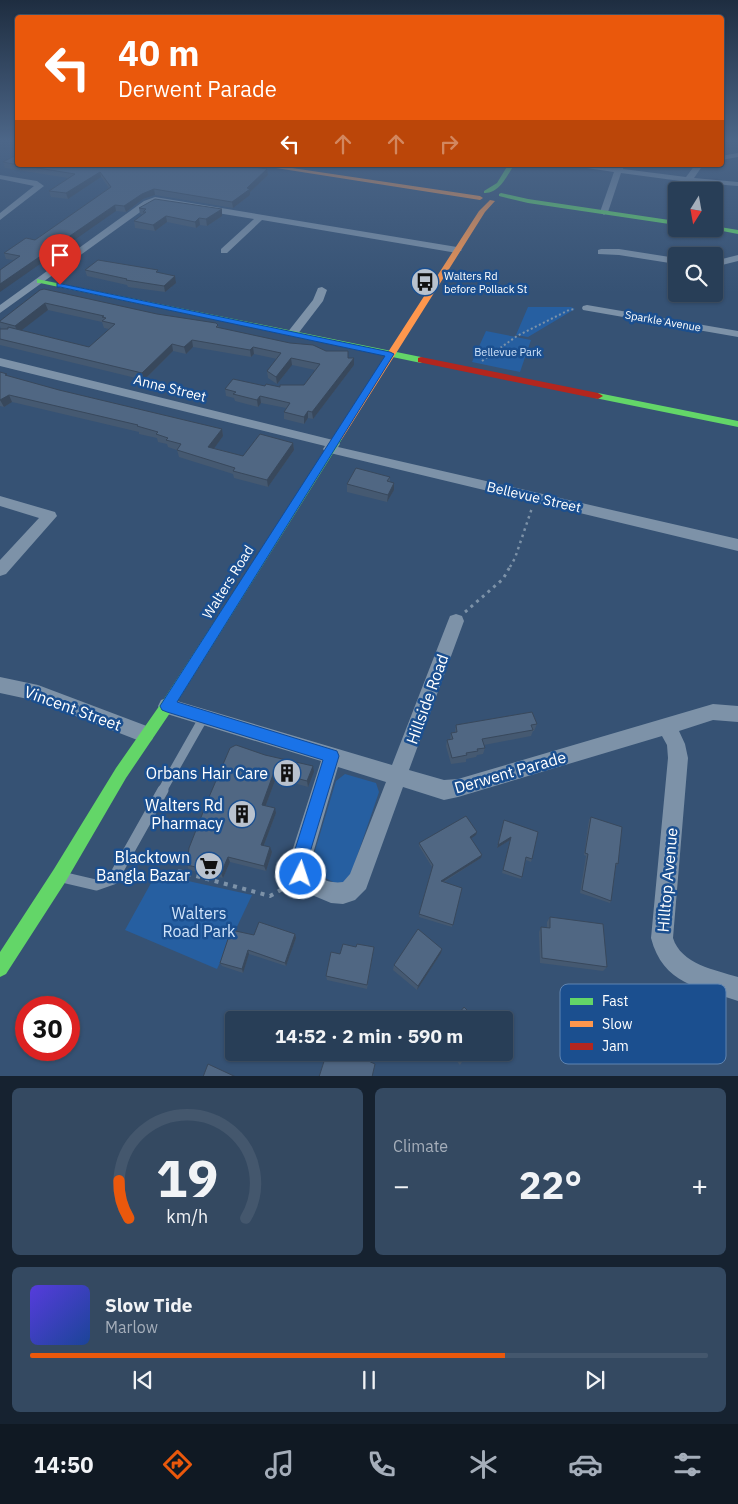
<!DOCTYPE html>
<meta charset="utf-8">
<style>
body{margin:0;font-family:"IBM Plex Sans",sans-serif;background:#344961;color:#f1f3f6;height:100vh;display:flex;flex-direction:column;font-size:19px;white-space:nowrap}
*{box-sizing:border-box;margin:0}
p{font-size:16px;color:#a5aeba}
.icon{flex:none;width:28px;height:28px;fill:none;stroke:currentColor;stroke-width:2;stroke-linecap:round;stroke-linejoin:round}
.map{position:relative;height:1076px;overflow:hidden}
.details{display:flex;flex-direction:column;gap:12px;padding:12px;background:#162230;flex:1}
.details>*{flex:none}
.hud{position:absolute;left:15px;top:15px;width:709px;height:152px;border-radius:5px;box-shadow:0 1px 4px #0004,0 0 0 1px #44576d;background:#ea580c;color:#fff;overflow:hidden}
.needle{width:32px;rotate:191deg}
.tools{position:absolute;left:668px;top:182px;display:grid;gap:10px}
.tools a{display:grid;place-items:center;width:55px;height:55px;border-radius:5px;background:#283e57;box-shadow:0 1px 4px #0004,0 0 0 1px #44576d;font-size:25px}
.speed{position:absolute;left:15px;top:996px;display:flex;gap:10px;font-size:25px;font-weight:700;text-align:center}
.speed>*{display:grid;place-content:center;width:65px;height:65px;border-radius:50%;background:#283e57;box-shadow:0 1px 4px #0004,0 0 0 1px #44576d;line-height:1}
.speed .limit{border:8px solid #d22;background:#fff;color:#111}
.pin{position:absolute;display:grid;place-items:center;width:42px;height:42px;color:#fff;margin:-51px -21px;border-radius:50% 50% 50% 0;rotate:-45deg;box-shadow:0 0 5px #0007}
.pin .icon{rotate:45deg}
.me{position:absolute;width:55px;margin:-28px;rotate:4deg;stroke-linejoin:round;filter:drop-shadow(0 0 4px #0008)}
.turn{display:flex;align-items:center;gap:18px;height:105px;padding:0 20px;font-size:22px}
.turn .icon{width:65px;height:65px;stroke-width:2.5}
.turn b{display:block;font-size:35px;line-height:42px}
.lanes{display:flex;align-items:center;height:48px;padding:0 20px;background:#0003;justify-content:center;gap:25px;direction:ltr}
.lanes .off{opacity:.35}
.big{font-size:38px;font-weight:700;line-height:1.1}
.details .tile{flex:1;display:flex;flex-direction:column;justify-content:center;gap:8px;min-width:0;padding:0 18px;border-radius:8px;background:#344961}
.details .dial{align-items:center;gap:0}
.dial svg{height:130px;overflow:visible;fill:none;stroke:#44576d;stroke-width:7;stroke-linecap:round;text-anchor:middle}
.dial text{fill:#f1f3f6;stroke:none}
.song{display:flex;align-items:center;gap:15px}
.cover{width:60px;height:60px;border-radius:8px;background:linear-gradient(135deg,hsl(250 70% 55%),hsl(220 70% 35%))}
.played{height:5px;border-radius:2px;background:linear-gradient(90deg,#ea580c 70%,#44576d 70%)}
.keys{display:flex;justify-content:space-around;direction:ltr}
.heat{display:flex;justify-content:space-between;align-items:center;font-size:28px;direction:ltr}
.details .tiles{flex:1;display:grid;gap:12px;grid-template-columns:1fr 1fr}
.tile:last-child{grid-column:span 2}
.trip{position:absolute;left:225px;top:1011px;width:288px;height:50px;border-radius:5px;background:#283e57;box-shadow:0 1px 4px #0004,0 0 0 1px #44576d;font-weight:700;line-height:50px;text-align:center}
.menu{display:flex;height:80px;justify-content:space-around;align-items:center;background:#101923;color:#a5aeba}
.menu .icon{width:35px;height:35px}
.menu .selected{color:#ea580c}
.menu b{font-size:22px;color:#f1f3f6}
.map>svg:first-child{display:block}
.green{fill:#265fa1}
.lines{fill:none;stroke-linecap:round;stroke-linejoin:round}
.path-far3{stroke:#7d92a8;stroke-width:2;stroke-dasharray:2 2.5;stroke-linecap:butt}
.path-far2{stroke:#7d92a8;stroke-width:2.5;stroke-dasharray:2.5 4;stroke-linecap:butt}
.path-far1{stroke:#7d92a8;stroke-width:3;stroke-dasharray:3 4.5;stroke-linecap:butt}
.path{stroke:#7d92a8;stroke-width:4;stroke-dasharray:4 5.5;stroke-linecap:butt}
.lane-far1{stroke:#7d92a8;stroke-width:9}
.lane{stroke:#7d92a8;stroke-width:11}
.street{fill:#7d92a8;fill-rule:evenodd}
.fast{fill:#63d668;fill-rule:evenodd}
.slow{fill:#ff974d;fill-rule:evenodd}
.jam{fill:#b3261e;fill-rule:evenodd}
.wall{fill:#455971;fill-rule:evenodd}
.shaded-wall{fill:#38485c}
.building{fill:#506783;stroke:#38485c}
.route{fill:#1a73e8;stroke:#114b97}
.labels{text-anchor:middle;stroke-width:5;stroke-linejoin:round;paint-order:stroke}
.far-poi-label{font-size:11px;fill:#fff;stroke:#1b4f8f;text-anchor:start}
.far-street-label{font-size:11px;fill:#fff;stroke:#1b4f8f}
.far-park-label{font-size:11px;fill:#cfe3fa;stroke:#1b4f8f}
.street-label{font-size:14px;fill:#fff;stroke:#1b4f8f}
.near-street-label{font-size:16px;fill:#fff;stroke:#1b4f8f}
.near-poi-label{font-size:16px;fill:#fff;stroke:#1b4f8f;text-anchor:end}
.near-park-label{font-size:16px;fill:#cfe3fa;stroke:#1b4f8f}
.key{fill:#1b4f8f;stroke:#5f84b1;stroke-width:1}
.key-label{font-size:14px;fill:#fff}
</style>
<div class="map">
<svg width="738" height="1077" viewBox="0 0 738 1077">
<rect width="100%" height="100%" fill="#365274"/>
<path class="green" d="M528 307H571L575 309 528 337 516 335Z
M486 331 531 340 520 372 472 362Z
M345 774 376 783 379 792 351 874 343 883H335L314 872 311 864 336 781Z
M156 874 252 895 217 969 125 930Z"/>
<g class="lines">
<path class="path-far3" d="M482 361 517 336 569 310 575 309"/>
<path class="path-far2" d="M510 567 515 558 532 508"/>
<path class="path-far1" d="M465 612 503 579 511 565"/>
<path class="path" d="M178 871 270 896 288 886"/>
<path class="lane-far1" d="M162 791 204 717"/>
<path class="lane" d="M66 878 96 885 113 879 163 790"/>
<path class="street" d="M738 153V157L721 160V156Z
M576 165 615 167 616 165H624L623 169 686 177 695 165H703L694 178 738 182V186L688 182 621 173 608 212 604 215 600 212 614 172 580 167Z
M0 175 37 181 44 186 0 220V213L34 186 0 179Z
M155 197 457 247 462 250 457 253 262 220 227 253H221V249L254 219 156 203 150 205 0 313V305L144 201Z
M601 249H619L676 258V264L619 255 598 254V250Z
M738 255V261L714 267V261Z
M322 287 327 290 323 301 297 335H289L287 333 313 300 318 288Z
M587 305 738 331V337L583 310 582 308 583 306Z
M0 358 333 440 338 441 340 444 338 447 738 539V551L330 453 325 452 323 449 325 446 0 366Z
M0 496 55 512 57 516 6 574 0 576V560L39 518 0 506Z
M456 614 462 616 464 621 409 770 444 780 458 779 713 704 738 706V722L713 720 679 731 685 744 688 758 673 938C681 964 715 970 738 977V1001C698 987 663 984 651 938L668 758 667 745 662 736 458 797 444 800 403 787 366 889 355 900 343 904 331 903 300 890 295 885 291 874 288 864 321 761 167 714 161 712 158 706 161 700 167 698 392 765 448 621 450 616ZM338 767 386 782 350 874 343 882C329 884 313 878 310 864Z
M0 677 38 685 152 728 154 734 152 740 145 743 37 701 0 693Z"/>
<path class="fast" d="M508 165H514C507 176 499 194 484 193V191L497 183Z
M501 193 528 199 676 221V225L528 203 499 196V194Z
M714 226 738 230V234L712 229Z
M37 279 421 357 425 360 421 363 40 283H37Z
M598 393 738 421V427L595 398V394Z
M337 436 342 439 172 710 126 778 66 881 6 974 0 977V952L54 869 116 768 162 702 334 437Z"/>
<path class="slow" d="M257 165H272L480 196 483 198 480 200Z
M490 200 495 201 485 212 342 439 337 442 334 441 332 439 479 211Z"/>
<path class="jam" d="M421 357 598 393 603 396 598 399 418 362V358Z"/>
</g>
<path class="wall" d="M3 162 267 169 268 175 250 192V195L233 208 155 195 143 199 126 212 116 211 13 260 6 259 4 253 35 240 109 188 101 177 68 199 51 197 49 191 68 178 5 168Z
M139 208 222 209V216L207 226 200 225 196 228 167 222 155 231 135 228 134 221 143 215 140 214Z
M85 270 158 273 176 283 165 292 128 287 127 285 87 276Z
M40 290 157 314 218 325 219 328 326 351 348 358H354V365L313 419 308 418 304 424 284 419V412L286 408 261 403 258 407 235 401 234 398 226 396 225 389 265 386 280 387 304 385 315 370 292 365 277 384 268 378 267 371 277 359 254 354 251 357 193 347 186 354 173 351 144 380 0 345V329H3H1L0 326V321ZM48 310 102 322 104 328 109 329 89 347 21 330Z
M0 372 7 376 59 390 222 429 223 436 214 448 243 456 293 443 294 450 268 487 234 478 233 474 179 457 177 450 168 447 167 444 158 442 157 438 139 434V432L12 402 4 407 0 406Z
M390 477V482L394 490 387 502 347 492V484Z
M537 724 534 731H533L531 736 484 745 485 748 483 754 477 755 476 757 466 759V762L451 764 446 746 447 740 450 739 451 733 455 732 456 725Z
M230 748 314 772 308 787 276 778 266 805 276 813 264 845 272 852 266 871 230 862 223 878 189 870 187 865Z
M591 817 618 864 616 866 611 901 610 903 580 893 586 856 584 855 589 820Z
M503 823 532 859 531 862 526 860 521 879 502 873 510 840 497 848Z
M476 835 471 838 481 858 444 882 462 888 452 927 419 917 432 867 419 846V843Z
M550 917 607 967 603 971 540 963 539 932 541 927 547 928V922Z
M295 934 296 938 286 966 249 954 243 973 222 966 220 963 254 935Z
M356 947H374L367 989 327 980 326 976 340 954Z
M441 953 417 990 393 970 394 965Z
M448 1052H469L460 1065Z"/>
<path class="shaded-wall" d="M267 169 268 175 250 192V195L233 208 232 202Z
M100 172 101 177 68 199 66 193Z
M154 189 155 195 143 199 126 212 124 206 142 194Z
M115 205 116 211 0 292V284Z
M222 209V216L207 226 206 219Z
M166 216 167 222 155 231 153 225Z
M199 218 200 225 196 228 195 222Z
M175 276 176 283 165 292 164 286Z
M45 303 48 310 18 333 15 326Z
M192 340 193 347 186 354 184 347Z
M172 344 173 351 144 380 142 373Z
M253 347 254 354 251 357 250 350Z
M291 358 292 365 277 384 276 377Z
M354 358V365L313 419 312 412Z
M9 395 12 402 4 407 0 400Z
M260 396 261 403 258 407 257 400Z
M308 411V418L304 424V417Z
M222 429 223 436 210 454 208 447Z
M293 443 294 450 268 487 267 480Z
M394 483V490L387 502 388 495Z
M313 766 314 772 308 787 307 781Z
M274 772 276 778 264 810 262 805Z
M275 808 276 813 262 850 261 845Z
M477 832 476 835 469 840 470 837Z
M511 837 510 840 497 848 498 845Z
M270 847 272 852 266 871 264 866Z
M482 855 481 858 441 883V881Z
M228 857 230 862 223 878 221 873Z
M295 934 296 938 286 966 285 963Z
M442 949 441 953 417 990 418 986Z
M248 950 249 954 243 973 242 969Z"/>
<path class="building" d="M18 154V165L3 162Z
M19 165H241L267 169 247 188 250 189 232 202 154 189 142 194 124 206 115 205 0 284V270L20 256 4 253 26 238 35 240 111 187 100 172 66 193 49 191 75 174Z
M155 199 222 209 206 219 199 218 195 222 166 216 153 225 134 221 146 212H143L146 209 139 208Z
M98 260 158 270 156 272 175 276 164 286 126 280 127 279 85 270Z
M44 289 157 314 216 323 218 325 216 327 290 343 313 345 326 351H348V358H354L312 412 308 411 304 417 284 412 290 403 260 396 257 400 233 394 236 392 225 389 233 379 265 386 266 384 280 387V385H304L320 364 291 358 276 377 267 371 281 353 253 347 250 350 192 340 184 347 172 344 142 373 0 339V329H8V327L89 347 115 324 102 321 106 318 102 317 104 316 45 303 15 326 0 322V321L40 290Z
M0 372 7 374 5 375 59 390 222 429 208 447 243 456 260 434 293 443 267 480 233 471 235 468 177 450 181 444 166 440 168 438 156 434 158 432 137 426 138 425 9 395 0 400Z
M356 468 390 477 387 481 394 483 388 495 347 484Z
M532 712 537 724 531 725 533 730 482 739 485 748 477 749 478 751 466 753 467 755 452 758 447 740 453 739 451 733 457 732 456 725Z
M236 745 265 755 313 766 307 781 274 772 262 805 275 808 261 845 270 847 264 866 228 857 221 873 187 865 189 848 209 797 230 748Z
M466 816 477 832 470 837 482 855 441 881 462 888 453 925 419 914 433 865 419 843Z
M591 817 622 827 618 864 616 863 611 901 582 890 588 854 585 853Z
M504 820 538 832 532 859 526 857 522 877 503 870 511 837 498 845Z
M550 917 603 924 607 967 542 958 541 927 550 928Z
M259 922 295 934 285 963 248 950 242 969 220 963 231 930 254 935Z
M418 929 442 949 418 986 394 965Z
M343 944 356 947 357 944 374 947 367 985 326 976 331 952 340 954Z
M464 1007 477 1020H454Z
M327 1052H349L375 1064 372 1077H319Z
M453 1052H468L462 1062Z
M208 1064 236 1077H203Z"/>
<linearGradient id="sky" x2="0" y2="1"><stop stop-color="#1e2d40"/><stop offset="0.48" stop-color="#4c6688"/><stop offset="1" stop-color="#4c6688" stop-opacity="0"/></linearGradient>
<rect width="738" height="293" fill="url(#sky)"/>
<path class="route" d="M57 283 390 352 394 354 177 702 337 751 339 756 308 859 309 874 307 880 301 882 296 880 292 859 323 760 167 712 162 710 160 706 385 356 60 287H57Z"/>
<defs>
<symbol id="bus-disc" viewBox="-11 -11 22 22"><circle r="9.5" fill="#b9c2ce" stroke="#1b4f8f"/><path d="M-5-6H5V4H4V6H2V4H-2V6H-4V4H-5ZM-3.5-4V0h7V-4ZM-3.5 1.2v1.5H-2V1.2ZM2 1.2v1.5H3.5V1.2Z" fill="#111"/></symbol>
<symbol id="building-disc" viewBox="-11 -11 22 22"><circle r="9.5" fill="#b9c2ce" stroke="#1b4f8f"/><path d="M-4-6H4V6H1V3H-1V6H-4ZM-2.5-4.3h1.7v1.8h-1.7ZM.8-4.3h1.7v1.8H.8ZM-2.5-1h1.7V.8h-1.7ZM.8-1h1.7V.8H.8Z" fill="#111"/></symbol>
<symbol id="supermarket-disc" viewBox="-11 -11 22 22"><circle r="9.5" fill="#b9c2ce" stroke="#1b4f8f"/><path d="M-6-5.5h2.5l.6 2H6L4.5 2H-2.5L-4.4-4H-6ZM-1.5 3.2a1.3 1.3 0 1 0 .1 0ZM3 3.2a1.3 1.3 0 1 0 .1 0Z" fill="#111"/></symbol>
</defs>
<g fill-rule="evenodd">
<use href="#bus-disc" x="409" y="266" width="32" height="32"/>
<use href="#building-disc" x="271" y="757" width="32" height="32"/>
<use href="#building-disc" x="226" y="798" width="32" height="32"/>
<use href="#supermarket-disc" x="193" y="850" width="32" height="32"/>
</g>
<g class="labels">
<g class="far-poi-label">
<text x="444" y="280">Walters Rd<tspan x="444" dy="13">before Pollack St</tspan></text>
</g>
<g class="far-street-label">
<text transform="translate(663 321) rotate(10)" y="4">Sparkle Avenue</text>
</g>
<g class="far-park-label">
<text x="508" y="356">Bellevue Park</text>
</g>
<g class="street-label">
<text transform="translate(170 388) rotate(14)" y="5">Anne Street</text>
<text transform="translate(534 497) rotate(13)" y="5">Bellevue Street</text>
<text transform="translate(228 582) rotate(-58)" y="5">Walters Road</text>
</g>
<g class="near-street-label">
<text transform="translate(427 699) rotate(-70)" y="6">Hillside Road</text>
<text transform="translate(73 708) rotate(20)" y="6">Vincent Street</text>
<text transform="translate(510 772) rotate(-16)" y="6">Derwent Parade</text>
<text transform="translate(667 880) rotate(-85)" y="6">Hilltop Avenue</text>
</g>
<g class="near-poi-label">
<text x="268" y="779">Orbans Hair Care</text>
<text x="223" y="811">Walters Rd<tspan x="223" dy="18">Pharmacy</tspan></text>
<text x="190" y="863">Blacktown<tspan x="190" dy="18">Bangla Bazar</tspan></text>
</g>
<g class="near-park-label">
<text x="199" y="919">Walters<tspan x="199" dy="18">Road Park</tspan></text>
</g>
</g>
<rect x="560" y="984" width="166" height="80" rx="8" class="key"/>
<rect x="570" y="998" width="23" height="7" fill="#63d668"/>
<rect x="570" y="1021" width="23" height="6" fill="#ff974d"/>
<rect x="570" y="1043" width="23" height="7" fill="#b3261e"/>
<g class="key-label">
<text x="602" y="1006">Fast</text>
<text x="602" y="1029">Slow</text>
<text x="602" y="1051">Jam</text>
</g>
</svg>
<div class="tools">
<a><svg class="needle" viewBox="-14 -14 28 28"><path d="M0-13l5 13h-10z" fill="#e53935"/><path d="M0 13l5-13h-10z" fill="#a5aeba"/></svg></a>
<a><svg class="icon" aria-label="search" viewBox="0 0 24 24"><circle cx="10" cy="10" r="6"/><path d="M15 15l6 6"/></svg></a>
</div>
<div class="speed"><div class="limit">30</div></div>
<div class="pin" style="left:60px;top:285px;background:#d93025"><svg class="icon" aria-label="arrive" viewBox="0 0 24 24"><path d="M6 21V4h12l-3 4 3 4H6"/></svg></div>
<svg class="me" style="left:301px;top:874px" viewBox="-20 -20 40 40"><circle r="17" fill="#1a73e8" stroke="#fff" stroke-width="3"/><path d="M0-11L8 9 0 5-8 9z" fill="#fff"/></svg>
<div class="trip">14:52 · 2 min · 590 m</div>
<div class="hud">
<div class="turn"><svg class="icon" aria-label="left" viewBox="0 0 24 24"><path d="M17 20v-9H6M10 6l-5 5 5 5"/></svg><div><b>40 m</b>Derwent Parade</div></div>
<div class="lanes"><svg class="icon" aria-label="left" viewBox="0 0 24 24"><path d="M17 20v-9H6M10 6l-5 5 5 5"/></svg><svg class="icon off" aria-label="ahead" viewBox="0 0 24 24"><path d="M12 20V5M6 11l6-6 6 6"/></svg><svg class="icon off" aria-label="ahead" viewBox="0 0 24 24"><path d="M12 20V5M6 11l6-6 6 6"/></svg><svg class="icon off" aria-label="right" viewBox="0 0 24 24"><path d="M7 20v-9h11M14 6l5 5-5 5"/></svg></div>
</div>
</div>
<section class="details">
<div class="tiles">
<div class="tile dial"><svg viewBox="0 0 100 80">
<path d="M14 69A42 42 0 1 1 86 69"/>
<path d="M14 69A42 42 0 0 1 8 46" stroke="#ea580c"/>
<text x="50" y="56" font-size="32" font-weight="700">19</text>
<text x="50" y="72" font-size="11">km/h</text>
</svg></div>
<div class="tile"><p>Climate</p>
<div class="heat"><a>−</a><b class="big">22°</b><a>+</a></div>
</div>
<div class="tile">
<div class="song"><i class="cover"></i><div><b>Slow Tide</b><p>Marlow</p></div></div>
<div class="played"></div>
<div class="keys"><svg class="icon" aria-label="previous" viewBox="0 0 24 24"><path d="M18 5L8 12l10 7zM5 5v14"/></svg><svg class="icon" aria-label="pause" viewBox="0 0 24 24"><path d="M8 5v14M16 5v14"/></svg><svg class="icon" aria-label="next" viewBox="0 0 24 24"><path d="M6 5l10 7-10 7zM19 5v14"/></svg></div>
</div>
</div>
</section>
<nav class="menu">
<b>14:50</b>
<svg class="icon selected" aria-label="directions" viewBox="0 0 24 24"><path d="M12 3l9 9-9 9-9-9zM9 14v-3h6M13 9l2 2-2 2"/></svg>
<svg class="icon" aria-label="music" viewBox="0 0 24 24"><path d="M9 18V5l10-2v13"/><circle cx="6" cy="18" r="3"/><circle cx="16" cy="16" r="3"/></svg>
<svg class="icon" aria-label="phone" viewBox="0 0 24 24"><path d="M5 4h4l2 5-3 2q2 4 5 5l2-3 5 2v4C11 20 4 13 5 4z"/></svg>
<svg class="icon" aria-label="climate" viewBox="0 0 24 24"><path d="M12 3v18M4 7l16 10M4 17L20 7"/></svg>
<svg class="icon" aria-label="car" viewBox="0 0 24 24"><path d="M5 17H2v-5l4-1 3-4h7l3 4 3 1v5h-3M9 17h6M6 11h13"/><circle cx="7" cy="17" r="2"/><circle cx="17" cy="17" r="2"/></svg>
<svg class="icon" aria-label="filters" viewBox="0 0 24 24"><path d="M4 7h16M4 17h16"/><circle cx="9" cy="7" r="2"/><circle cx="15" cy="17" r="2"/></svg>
</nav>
